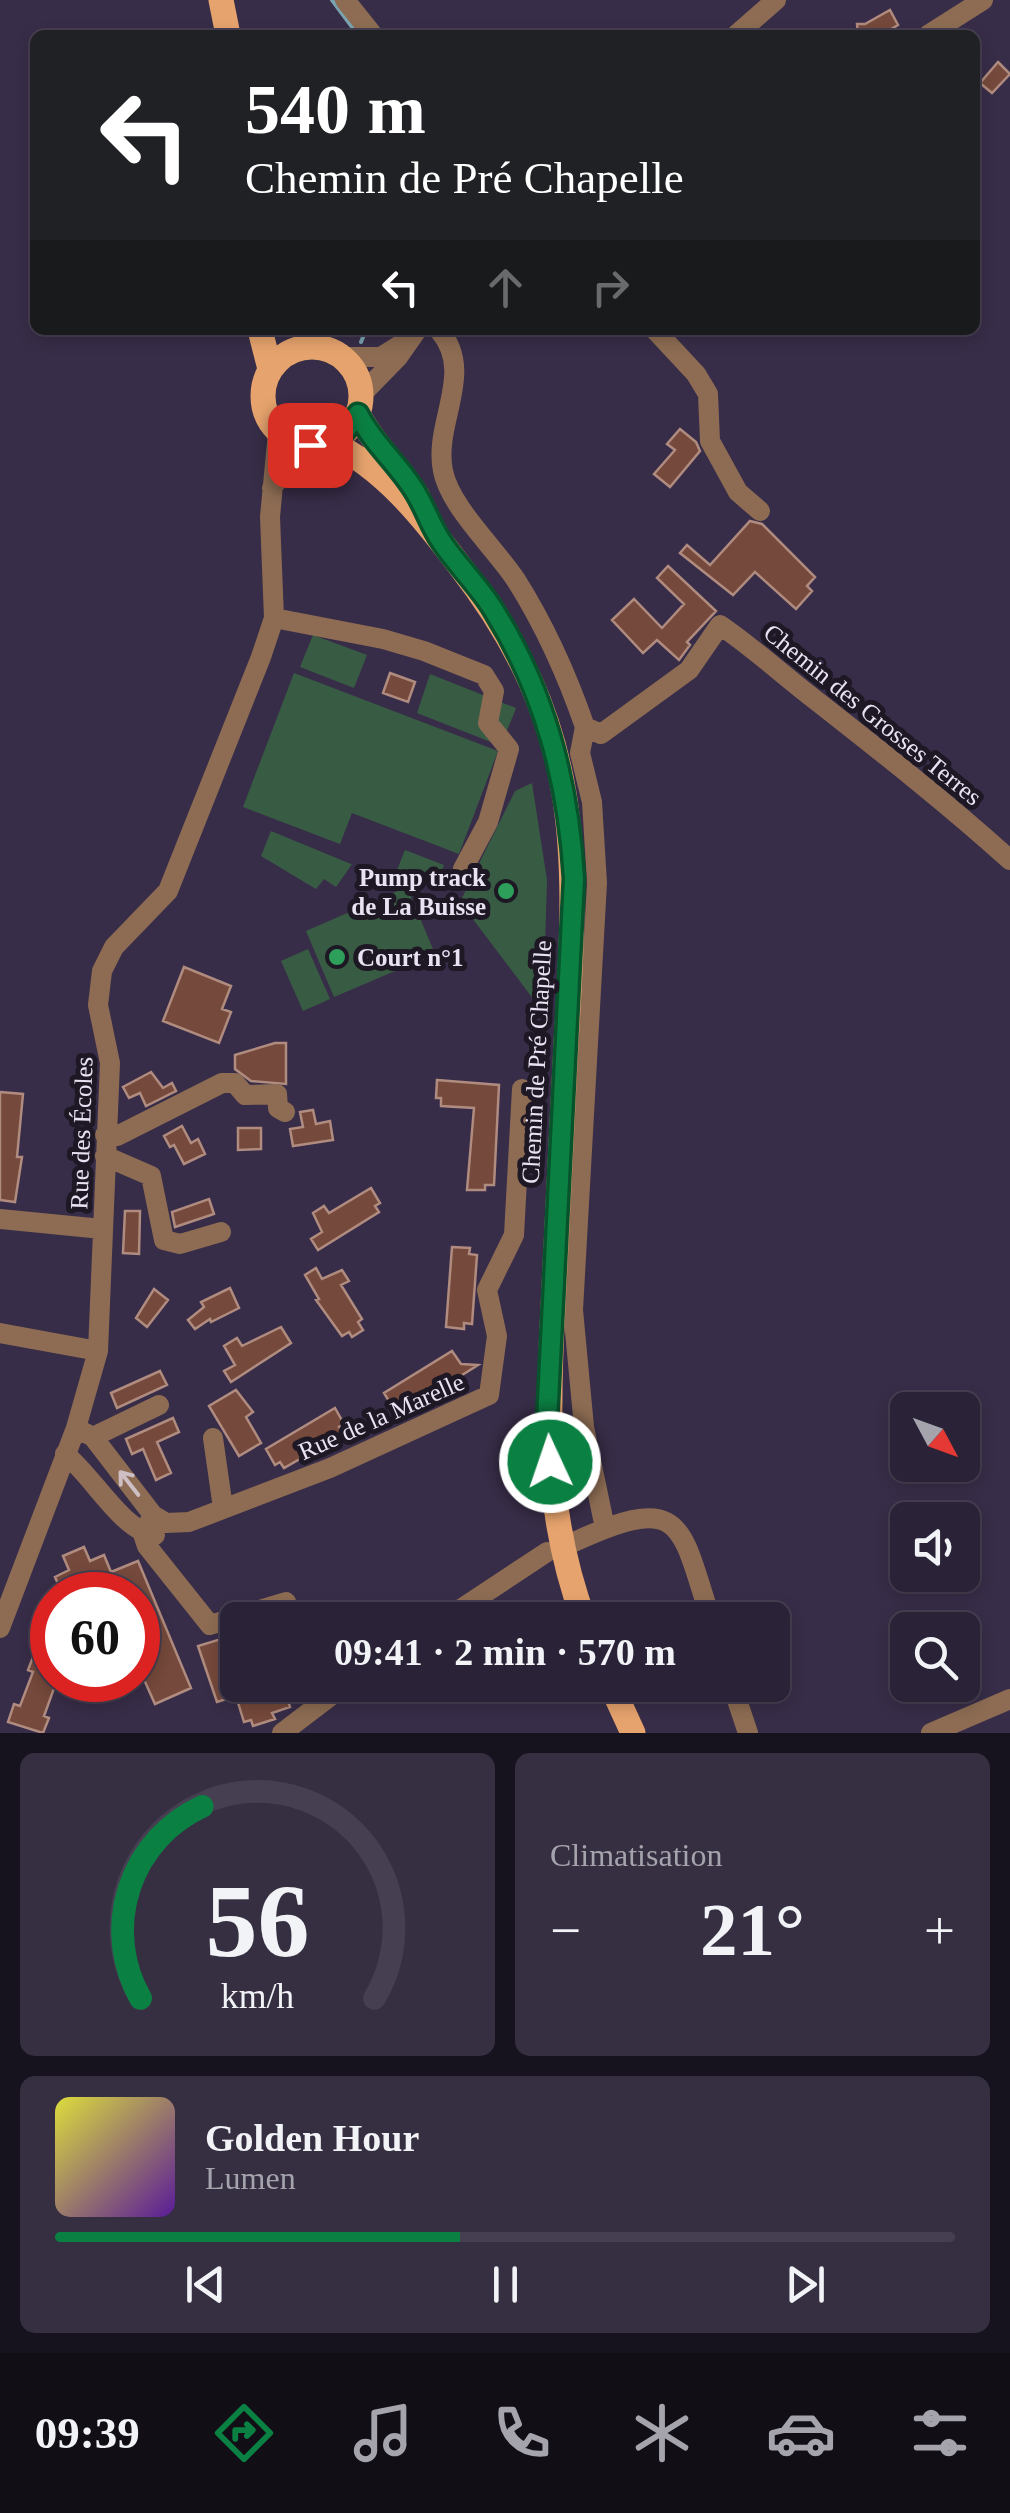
<!DOCTYPE html>
<html lang="fr">
<meta charset="utf-8">
<style>
body{margin:0;font-family:Georgia,serif;background:#362f42;color:#f1f3f6;height:100vh;display:flex;flex-direction:column;font-size:38px;white-space:nowrap}
*{box-sizing:border-box;margin:0}
p{font-size:32px;color:#a5a4ad}
.icon{flex:none;width:55px;height:55px;fill:none;stroke:currentColor;stroke-width:2;stroke-linecap:round;stroke-linejoin:round}
.map{position:relative;height:1733px;overflow:hidden}
.panel{display:flex;flex-direction:column;gap:20px;padding:20px;background:#17131e;flex:1}
.panel>*{flex:none}
.guide{position:absolute;left:30px;top:30px;width:950px;height:305px;border-radius:15px;box-shadow:0 5px 15px #0003,0 0 0 2px #463f51;background:#202124;color:#fff;overflow:hidden}
.needle{width:65px;rotate:131deg}
.buttons{position:absolute;left:890px;top:1392px;display:grid;gap:20px}
.buttons a{display:grid;place-items:center;width:90px;height:90px;border-radius:15px;background:#2a2236;box-shadow:0 5px 15px #0003,0 0 0 2px #463f51;font-size:50px}
.speed{position:absolute;left:30px;top:1572px;display:flex;gap:20px;font-size:50px;font-weight:700;text-align:center}
.speed>*{display:grid;place-content:center;width:130px;height:130px;border-radius:50%;background:#2a2236;box-shadow:0 5px 15px #0003,0 0 0 2px #463f51;line-height:1}
.speed .limit{border:15px solid #d22;background:#fff;color:#111}
.pin{position:absolute;display:grid;place-items:center;width:85px;height:85px;color:#fff;margin:-42px;border-radius:20px;box-shadow:0 5px 15px #0006}
.me{position:absolute;width:110px;margin:-55px;rotate:357deg;stroke-linejoin:round;filter:drop-shadow(0 0 8px #0008)}
.turn{display:flex;align-items:center;gap:35px;height:210px;padding:0 50px;font-size:45px}
.turn .icon{width:130px;height:130px;stroke-width:2.5}
.turn b{display:block;font-size:70px;line-height:85px}
.lanes{display:flex;align-items:center;height:95px;padding:0 50px;background:#0003;justify-content:center;gap:50px;direction:ltr}
.lanes .off{opacity:.35}
.big{font-size:75px;font-weight:700;line-height:1.1}
.panel .widget{flex:1;display:flex;flex-direction:column;justify-content:center;gap:15px;min-width:0;padding:0 35px;border-radius:15px;background:#362f42}
.panel .dial{align-items:center;gap:0}
.dial svg{height:260px;overflow:visible;fill:none;stroke:#463f51;stroke-width:7;stroke-linecap:round;text-anchor:middle}
.dial text{fill:#f1f3f6;stroke:none}
.song{display:flex;align-items:center;gap:30px}
.cover{width:120px;height:120px;border-radius:15px;background:linear-gradient(135deg,hsl(60 70% 55%),hsl(270 70% 35%))}
.played{height:10px;border-radius:5px;background:linear-gradient(90deg,#0b8043 45%,#463f51 45%)}
.keys{display:flex;justify-content:space-around;direction:ltr}
.heat{display:flex;justify-content:space-between;align-items:center;font-size:55px;direction:ltr}
.panel .tiles{flex:1;display:grid;gap:20px;grid-template-columns:1fr 1fr}
.widget:last-child{grid-column:span 2}
.trip{position:absolute;left:220px;top:1602px;width:570px;height:100px;border-radius:15px;background:#2a2236;box-shadow:0 5px 15px #0003,0 0 0 2px #463f51;font-weight:700;line-height:100px;text-align:center}
.dock{display:flex;height:160px;justify-content:space-around;align-items:center;background:#110e16;color:#a5a4ad}
.dock .icon{width:70px;height:70px}
.dock .selected{color:#0b8043}
.dock b{font-size:45px;color:#f1f3f6}
.map>svg:first-child{display:block}
.green{fill:#385c43}
.lines{fill:none;stroke-linecap:round;stroke-linejoin:round}
.stream{stroke:#7aa3b0;stroke-width:4}
.building{fill:#75493b;stroke:#b08b7f;stroke-width:2.5}
.minor{stroke:#8d6c53;stroke-width:20}
.major{stroke:#e6a36d;stroke-width:25}
.oneway{stroke:#cdbfc3}
.route-casing{stroke:#07532c;stroke-width:25}
.route{stroke:#0b8043;stroke-width:18}
.leisure-dot{fill:#2e9e5b;stroke:#1d1824;stroke-width:4}
.labels{text-anchor:middle;stroke-width:10;stroke-linejoin:round;paint-order:stroke}
.street-label{font-size:25px;fill:#e8e2f3;stroke:#1d1824}
.poi-label{font-size:25px;font-weight:bold;fill:#e8e2f3;stroke:#1d1824;text-anchor:end}
</style>
<div class="map">
<svg width="1010" height="1733" viewBox="0 0 1010 1733">
<rect width="100%" height="100%" fill="#382d48"/>
<path class="green" d="M313 635 367 655 354 688 300 667Z
M294 673 498 751 459 854 352 813 340 844 243 807Z
M430 674 516 708 501 746 417 713Z
M532 783 547 880 543 1012 460 902 515 791Z
M271 831 351 864H352L336 887 324 879 316 889 261 856Z
M405 850 444 865 437 885 397 870Z
M407 887 435 954 334 997 306 931Z
M308 949 330 999 303 1011 281 961Z"/>
<g class="lines">
<path class="stream" d="M332 0 358 35
M361 342 366 330"/>
</g>
<path class="building" d="M890 10 898 25 881 35H858L857 24H865Z
M998 62 1010 74 992 93 980 83Z
M680 429 696 442 700 451 670 487 654 474 675 450 667 444Z
M750 521 762 524 815 577 807 586 812 591 796 609 755 572 733 595 680 553 687 545 710 565Z
M668 566 716 611 687 642 690 645 679 660 657 640 643 653 612 620 634 599 662 628 684 604 657 578Z
M390 673 415 682 408 702 383 693Z
M184 967 231 986 222 1009 231 1012 219 1043 163 1021Z
M275 1043H286V1084L251 1081 235 1069V1055Z
M151 1072 163 1088 172 1083 176 1091 146 1106 140 1093 129 1098 123 1087Z
M437 1080 499 1085 494 1185H485V1190H467L474 1108 441 1106V1098H436Z
M0 1092 23 1094 17 1157H22L15 1202 0 1200Z
M313 1110 316 1124 330 1121 333 1140 293 1146 290 1129 303 1127 300 1112Z
M182 1126 191 1143 198 1139 205 1154 184 1164 174 1145 170 1147 164 1136Z
M238 1128H261V1149L238 1150Z
M371 1188 380 1203 375 1206 379 1212 318 1250 311 1239 322 1232 313 1213 324 1206 329 1213Z
M209 1199 214 1214 175 1227 172 1212Z
M125 1211H140L139 1254 123 1253Z
M452 1247 470 1248 469 1254 477 1255 472 1324 464 1323V1329L446 1327Z
M316 1268 322 1279 342 1270 349 1281 341 1285 362 1319 358 1322 363 1330 352 1337 349 1332 342 1336 316 1300 319 1299 305 1275Z
M230 1288 239 1308 211 1322 210 1319 195 1329 188 1320 204 1307 201 1302Z
M154 1289 168 1300 147 1327 136 1318Z
M281 1327 291 1343 231 1382 224 1371 235 1365 224 1346 237 1338 242 1346Z
M452 1351 461 1364 478 1365 403 1412 398 1405 393 1408 384 1393Z
M160 1371 167 1385 117 1408 111 1393Z
M236 1390 253 1412 246 1417 261 1443 239 1456 209 1406Z
M335 1408 344 1424 339 1427 343 1434 284 1468 280 1462 275 1465 266 1449Z
M173 1418 179 1432 157 1442 171 1473 156 1480 143 1449 132 1454 126 1439Z
M84 1547 90 1561 104 1555 111 1572 138 1561 191 1688 155 1704 138 1666 144 1663 138 1649V1595H63L55 1577 69 1570 63 1556Z
M231 1636 238 1656V1685H261L250 1692 283 1685 290 1707 272 1713 275 1719 253 1726 251 1720 244 1722 236 1696 217 1702 198 1646Z
M35 1652 52 1659V1680H57L44 1716 49 1718 43 1733 8 1722 14 1704 20 1706 33 1672 28 1670Z"/>
<g class="lines">
<path class="minor" d="M345 0 373 35
M736 35 776 0
M928 35 983 0
M439 330C476 373 433 422 443 471 450 507 495 548 516 580 545 626 567 675 585 727L601 734 689 670 720 625C755 649 784 676 818 702 883 753 948 804 1010 860
M655 330 696 374 708 394 710 441 738 492 760 511
M343 357H381L400 345
M361 395 398 357 417 330
M272 488 290 463 310 445
M274 618 383 639 424 651 484 675 494 691 488 723 509 749 488 822 463 869
M585 727 580 753 592 802 597 883 573 1310 584 1427 605 1528
M105 1135 117 1136 222 1083H235L245 1095 277 1094 278 1108 285 1112
M105 1156 151 1176 164 1240 180 1244 221 1232
M0 1219 102 1229
M0 1333 98 1351
M76 1428 93 1437 153 1515 166 1523 189 1522 330 1468 489 1395 497 1336 487 1290 514 1235 522 1089
M93 1437 159 1405
M213 1438 223 1508
M65 1454C93 1476 123 1532 155 1535
M153 1515 143 1534 147 1546 210 1625 286 1602
M574 1542C684 1491 680 1524 711 1620
M444 1620 547 1552
M0 1628 76 1428 98 1351 110 1063 98 1005 102 971 114 947 168 891 261 657 274 618 270 517 278 432
M732 1685 748 1733
M282 1733 345 1685
M931 1733 1010 1699"/>
<path class="major" d="M221 0 228 35
M260 330 270 369
M263 396a49 49 0 1 1 98 0a49 49 0 1 1-98 0Z
M358 414C374 445 399 467 418 497
M330 442C384 468 423 517 459 565 584 726 578 851 566 1044 561 1131 557 1219 553 1307 547 1417 545 1515 584 1620
M611 1685 633 1733"/>
</g>
<defs><path id="oneway-shaft" d="M-6 0H5M1.5-3L5.5 0L1.5 3" fill="none" stroke-width="1.6" stroke-linecap="round" stroke-linejoin="round" transform="scale(2.5)"/></defs>
<use class="oneway" href="#oneway-shaft" transform="translate(129 1483) rotate(-128)"/>
<g class="lines">
<defs>
<path id="route" d="M310 445 342 435 358 414C372 442 395 461 412 487 424 504 430 525 441 541 457 565 478 585 493 609 545 692 568 781 574 878L547 1422 550 1462"/>
</defs>
<use href="#route" class="route-casing"/>
<use href="#route" class="route"/>
</g>
<g class="leisure-dot">
<circle cx="506" cy="891" r="10"/>
<circle cx="337" cy="957" r="10"/>
</g>
<g class="labels">
<g class="street-label">
<text transform="translate(873 714) rotate(39)" y="9">Chemin des Grosses Terres</text>
<text transform="translate(536 1062) rotate(-87)" y="9">Chemin de Pré Chapelle</text>
<text transform="translate(81 1133) rotate(-88)" y="9">Rue des Écoles</text>
<text transform="translate(381 1416) rotate(-24)" y="9">Rue de la Marelle</text>
</g>
<g class="poi-label">
<text x="486" y="886">Pump track<tspan x="486" dy="29">de La Buisse</tspan></text>
<text x="357" y="966" text-anchor="start">Court n°1</text>
</g>
</g>
</svg>
<div class="buttons">
<a><svg class="needle" viewBox="-14 -14 28 28"><path d="M0-13l5 13h-10z" fill="#e53935"/><path d="M0 13l5-13h-10z" fill="#a5a4ad"/></svg></a>
<a><svg class="icon" aria-label="sound" viewBox="0 0 24 24"><path d="M4 9h4l5-4v14l-5-4H4zM17 9q2 3 0 6"/></svg></a>
<a><svg class="icon" aria-label="search" viewBox="0 0 24 24"><circle cx="10" cy="10" r="6"/><path d="M15 15l6 6"/></svg></a>
</div>
<div class="speed"><div class="limit">60</div></div>
<div class="pin" style="left:310px;top:445px;background:#d93025"><svg class="icon" aria-label="arrive" viewBox="0 0 24 24"><path d="M6 21V4h12l-3 4 3 4H6"/></svg></div>
<svg class="me" style="left:550px;top:1462px" viewBox="-20 -20 40 40"><circle r="17" fill="#0b8043" stroke="#fff" stroke-width="3"/><path d="M0-11L8 9 0 5-8 9z" fill="#fff"/></svg>
<div class="trip">09:41 · 2 min · 570 m</div>
<div class="guide">
<div class="turn"><svg class="icon" aria-label="left" viewBox="0 0 24 24"><path d="M17 20v-9H6M10 6l-5 5 5 5"/></svg><div><b>540 m</b>Chemin de Pré Chapelle</div></div>
<div class="lanes"><svg class="icon" aria-label="left" viewBox="0 0 24 24"><path d="M17 20v-9H6M10 6l-5 5 5 5"/></svg><svg class="icon off" aria-label="ahead" viewBox="0 0 24 24"><path d="M12 20V5M6 11l6-6 6 6"/></svg><svg class="icon off" aria-label="right" viewBox="0 0 24 24"><path d="M7 20v-9h11M14 6l5 5-5 5"/></svg></div>
</div>
</div>
<section class="panel">
<div class="tiles">
<div class="widget dial"><svg viewBox="0 0 100 80">
<path d="M14 69A42 42 0 1 1 86 69"/>
<path d="M14 69A42 42 0 0 1 33 10" stroke="#0b8043"/>
<text x="50" y="56" font-size="32" font-weight="700">56</text>
<text x="50" y="72" font-size="11">km/h</text>
</svg></div>
<div class="widget"><p>Climatisation</p>
<div class="heat"><a>−</a><b class="big">21°</b><a>+</a></div>
</div>
<div class="widget">
<div class="song"><i class="cover"></i><div><b>Golden Hour</b><p>Lumen</p></div></div>
<div class="played"></div>
<div class="keys"><svg class="icon" aria-label="previous" viewBox="0 0 24 24"><path d="M18 5L8 12l10 7zM5 5v14"/></svg><svg class="icon" aria-label="pause" viewBox="0 0 24 24"><path d="M8 5v14M16 5v14"/></svg><svg class="icon" aria-label="next" viewBox="0 0 24 24"><path d="M6 5l10 7-10 7zM19 5v14"/></svg></div>
</div>
</div>
</section>
<nav class="dock">
<b>09:39</b>
<svg class="icon selected" aria-label="directions" viewBox="0 0 24 24"><path d="M12 3l9 9-9 9-9-9zM9 14v-3h6M13 9l2 2-2 2"/></svg>
<svg class="icon" aria-label="music" viewBox="0 0 24 24"><path d="M9 18V5l10-2v13"/><circle cx="6" cy="18" r="3"/><circle cx="16" cy="16" r="3"/></svg>
<svg class="icon" aria-label="phone" viewBox="0 0 24 24"><path d="M5 4h4l2 5-3 2q2 4 5 5l2-3 5 2v4C11 20 4 13 5 4z"/></svg>
<svg class="icon" aria-label="climate" viewBox="0 0 24 24"><path d="M12 3v18M4 7l16 10M4 17L20 7"/></svg>
<svg class="icon" aria-label="car" viewBox="0 0 24 24"><path d="M5 17H2v-5l4-1 3-4h7l3 4 3 1v5h-3M9 17h6M6 11h13"/><circle cx="7" cy="17" r="2"/><circle cx="17" cy="17" r="2"/></svg>
<svg class="icon" aria-label="filters" viewBox="0 0 24 24"><path d="M4 7h16M4 17h16"/><circle cx="9" cy="7" r="2"/><circle cx="15" cy="17" r="2"/></svg>
</nav>
